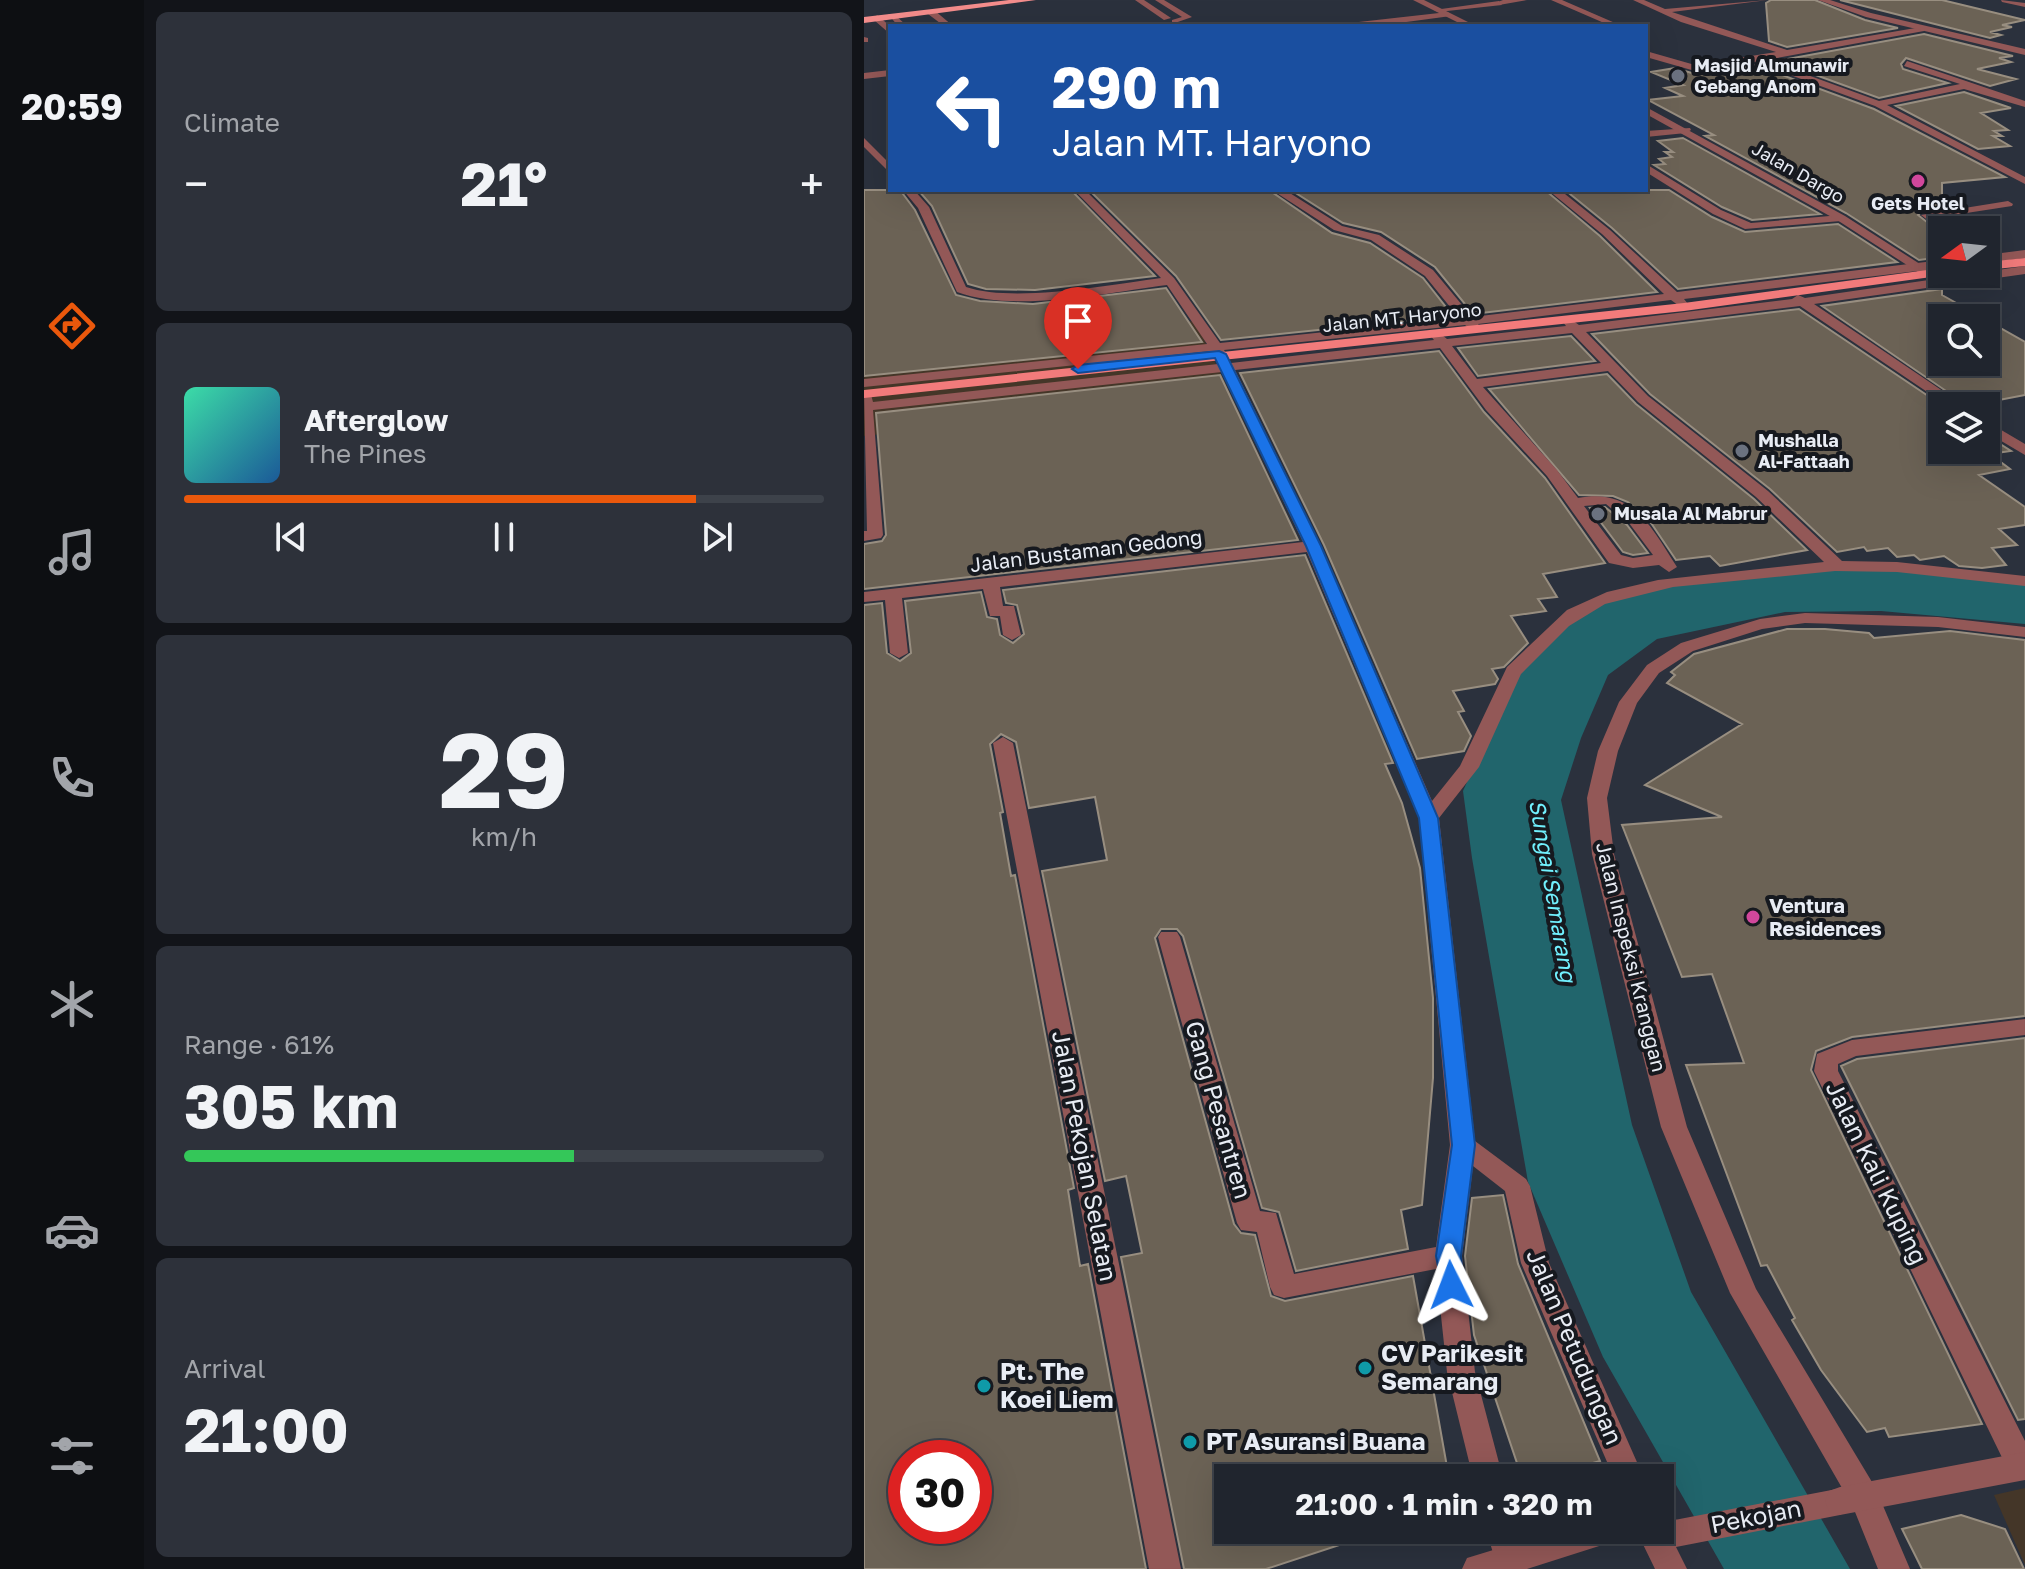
<!DOCTYPE html>
<meta charset="utf-8">
<style>
body{margin:0;font-family:"Golos Text",sans-serif;background:#2d313a;color:#f1f3f6;height:100vh;display:flex;flex-direction:column;font-size:30px;white-space:nowrap}
*{box-sizing:border-box;margin:0}
p{font-size:26px;color:#a2a5aa}
.icon{flex:none;width:44px;height:44px;fill:none;stroke:currentColor;stroke-width:2;stroke-linecap:round;stroke-linejoin:round}
.map{position:relative;flex:1;overflow:hidden}
.details{display:flex;flex-direction:column;gap:12px;padding:12px;background:#121419;width:720px}
.details>*{flex:none}
.hud{position:absolute;left:24px;top:24px;width:760px;height:168px;border-radius:0px;box-shadow:0 8px 32px #0002,0 0 0 2px #3d424a;background:#1a4fa0;color:#fff;overflow:hidden}
.needle{width:52px;rotate:255deg}
.buttons{position:absolute;left:1064px;top:216px;display:grid;gap:16px}
.buttons a{display:grid;place-items:center;width:72px;height:72px;border-radius:0px;background:#20252e;box-shadow:0 8px 32px #0002,0 0 0 2px #3d424a;font-size:40px}
.speed{position:absolute;left:24px;top:1440px;display:flex;gap:16px;font-size:40px;font-weight:700;text-align:center}
.speed>*{display:grid;place-content:center;width:104px;height:104px;border-radius:50%;background:#20252e;box-shadow:0 8px 32px #0002,0 0 0 2px #3d424a;line-height:1}
.speed .limit{border:12px solid #d22;background:#fff;color:#111}
.pin{position:absolute;display:grid;place-items:center;width:68px;height:68px;color:#fff;margin:-82px -34px;border-radius:50% 50% 50% 0;rotate:-45deg;box-shadow:0 0 8px #0007}
.pin .icon{rotate:45deg}
.me{position:absolute;width:88px;margin:-44px;rotate:357deg;stroke-linejoin:round;filter:drop-shadow(0 0 6px #0008)}
.turn{display:flex;align-items:center;gap:28px;height:168px;padding:0 32px;font-size:36px}
.turn .icon{width:104px;height:104px;stroke-width:2.5}
.turn b{display:block;font-size:56px;line-height:68px}
.big{font-size:60px;font-weight:700;line-height:1.1}
.details .widget{flex:1;display:flex;flex-direction:column;justify-content:center;gap:12px;min-width:0;padding:0 28px;border-radius:12px;background:#2d313a}
.details .dial{align-items:center;gap:0}
.dial b{font-size:104px;line-height:1}
.song{display:flex;align-items:center;gap:24px}
.cover{width:96px;height:96px;border-radius:12px;background:linear-gradient(135deg,hsl(160 70% 55%),hsl(210 70% 35%))}
.played{height:8px;border-radius:4px;background:linear-gradient(90deg,#ea580c 80%,#3d424a 80%)}
.keys{display:flex;justify-content:space-around;direction:ltr}
.heat{display:flex;justify-content:space-between;align-items:center;font-size:44px;direction:ltr}
.charge{height:12px;border-radius:6px;background:linear-gradient(90deg,#34c759 61%,#3d424a 0)}
.trip{position:absolute;left:350px;top:1464px;width:460px;height:80px;border-radius:0px;background:#20252e;box-shadow:0 8px 32px #0002,0 0 0 2px #3d424a;font-weight:700;line-height:80px;text-align:center}
main{display:flex;flex:1;min-height:0}
.tab-bar{display:flex;flex-direction:column;width:144px;justify-content:space-around;align-items:center;background:#0d0f12;color:#a2a5aa}
.tab-bar .icon{width:56px;height:56px}
.tab-bar .active{color:#ea580c}
.tab-bar b{font-size:36px;color:#f1f3f6}
.map>svg:first-child{display:block}
.commercial{fill:#443628}
.water{fill:#21656c}
.building{fill:#6b6255;stroke:#988e80;stroke-width:2;fill-rule:evenodd}
.lines{fill:none;stroke-linecap:round;stroke-linejoin:round}
.service{fill:#935857;fill-rule:evenodd}
.minor{fill:#935857;fill-rule:evenodd}
.tertiary{fill:#935857;fill-rule:evenodd}
.primary{fill:#f27b7b;fill-rule:evenodd}
.trunk{fill:#f48d8c;fill-rule:evenodd}
.route{fill:#1a73e8;stroke:#114b97;stroke-width:2}
.worship-dot{fill:#6b7280;stroke:#16191f;stroke-width:3}
.hotel-dot{fill:#d1479c;stroke:#16191f;stroke-width:3}
.culture-dot{fill:#0f9aa8;stroke:#16191f;stroke-width:3}
.labels{text-anchor:middle;stroke-width:8;stroke-linejoin:round;paint-order:stroke}
.far-poi-label{font-size:18px;font-weight:bold;fill:#e8ecf4;stroke:#16191f;text-anchor:start}
.far-street-label{font-size:18px;fill:#e8ecf4;stroke:#16191f}
.street-label{font-size:20px;fill:#e8ecf4;stroke:#16191f}
.poi-label{font-size:20px;font-weight:bold;fill:#e8ecf4;stroke:#16191f;text-anchor:start}
.water-label{font-size:22px;font-style:italic;fill:#71f0fe;stroke:#16191f}
.near-street-label{font-size:24px;fill:#e8ecf4;stroke:#16191f}
.near-poi-label{font-size:24px;font-weight:bold;fill:#e8ecf4;stroke:#16191f;text-anchor:start}
</style>
<main>
<nav class="tab-bar">
<b>20:59</b>
<svg class="icon active" aria-label="directions" viewBox="0 0 24 24"><path d="M12 3l9 9-9 9-9-9zM9 14v-3h6M13 9l2 2-2 2"/></svg>
<svg class="icon" aria-label="music" viewBox="0 0 24 24"><path d="M9 18V5l10-2v13"/><circle cx="6" cy="18" r="3"/><circle cx="16" cy="16" r="3"/></svg>
<svg class="icon" aria-label="phone" viewBox="0 0 24 24"><path d="M5 4h4l2 5-3 2q2 4 5 5l2-3 5 2v4C11 20 4 13 5 4z"/></svg>
<svg class="icon" aria-label="climate" viewBox="0 0 24 24"><path d="M12 3v18M4 7l16 10M4 17L20 7"/></svg>
<svg class="icon" aria-label="car" viewBox="0 0 24 24"><path d="M5 17H2v-5l4-1 3-4h7l3 4 3 1v5h-3M9 17h6M6 11h13"/><circle cx="7" cy="17" r="2"/><circle cx="17" cy="17" r="2"/></svg>
<svg class="icon" aria-label="filters" viewBox="0 0 24 24"><path d="M4 7h16M4 17h16"/><circle cx="9" cy="7" r="2"/><circle cx="15" cy="17" r="2"/></svg>
</nav>
<section class="details">
<div class="widget"><p>Climate</p>
<div class="heat"><a>−</a><b class="big">21°</b><a>+</a></div>
</div>
<div class="widget">
<div class="song"><i class="cover"></i><div><b>Afterglow</b><p>The Pines</p></div></div>
<div class="played"></div>
<div class="keys"><svg class="icon" aria-label="previous" viewBox="0 0 24 24"><path d="M18 5L8 12l10 7zM5 5v14"/></svg><svg class="icon" aria-label="pause" viewBox="0 0 24 24"><path d="M8 5v14M16 5v14"/></svg><svg class="icon" aria-label="next" viewBox="0 0 24 24"><path d="M6 5l10 7-10 7zM19 5v14"/></svg></div>
</div>
<div class="widget dial"><b>29</b><p>km/h</p></div>
<div class="widget"><p>Range · 61%</p><b class="big">305 km</b><div class="charge"></div></div>
<div class="widget"><p>Arrival</p><b class="big">21:00</b></div>
</section>
<div class="map">
<svg width="1161" height="1569" viewBox="0 0 1161 1569">
<rect width="100%" height="100%" fill="#2b313d"/>
<path class="commercial" d="M331 321 363 387 212 414 0 436V354Z
M1161 1488V1565L1130 1495Z"/>
<path class="water" d="M988 567 1161 583V624L1017 611 921 612 793 639 744 675 717 738 697 800 768 1125 827 1292 986 1569H860L739 1357 664 1182 608 858 599 791 653 670 722 608 787 588Z"/>
<path class="building" d="M907 0H951L1001 20 1034 28 923 47 905 41 902 3Z
M976 0H1078L1161 20 1138 25 1148 27 1126 32 1137 35 1126 38Z
M1060 34 1149 56 1135 58 1147 62 1113 69 1152 79 1126 86 1042 58 1037 64 1039 69 1084 83 1015 98 913 61Z
M891 65 1010 109 1141 177 1078 183V209L1057 212 1054 215 1078 234V257L1055 260 982 213 841 136 850 135 784 100 819 96 801 88 819 85 787 72 811 68 831 74Z
M1100 92 1147 108 1117 113 1144 130 1130 131 1138 136H1129L1146 146 1114 149 1032 106Z
M819 138 956 214 888 220 858 207 790 165 801 164 795 159 808 157 801 152H809L794 141Z
M0 190H36L51 210 92 295 116 301 169 304 302 288 338 342 0 376Z
M54 190H207L291 276 171 290 122 289 104 284 68 206Z
M225 190H405L468 233 506 243 559 278 589 316 357 340 312 276Z
M427 190H681L736 236 793 292 609 314 571 267 517 232 479 223Z
M701 190H805L848 217 881 232 974 224 1033 262 814 289 748 228Z
M1078 289V295L1119 318H1078V362H1122V320L1161 342V395L1104 406 958 306Z
M935 309 1079 406 1078 450H1122V435L1147 451 1126 454 1146 469 1115 475 1161 507V525L1135 529 1153 545 1128 548 1142 565 1118 568 1095 566 1080 556 1056 560 1050 555 1033 557 1024 548 1003 551 1000 547 973 552 906 489 786 394 728 334Z
M707 336 731 361 614 376 594 348Z
M575 351 620 412 681 478 741 563 679 574 693 597 674 599 682 611 647 616 664 643 640 667 628 669 634 679 631 684 589 691 600 711 594 712 607 736 600 751 553 759 460 545 376 373Z
M743 374 772 404 890 499 943 550 856 566 846 556 812 560 787 523 764 502 749 496 715 495 625 389Z
M356 375 434 540 0 589V544L18 541 22 535 12 413Z
M741 507 763 525 784 553 769 555 759 552 726 508Z
M441 555 529 763 521 764 538 803 556 868 569 998V1078L558 1205 537 1210 544 1249 432 1271 415 1212 398 1208 319 936 313 929H297L291 938 370 1224 377 1233 391 1235 407 1296 421 1301 549 1276 585 1478H364V1530H521L402 1569H320L257 1257 278 1253 262 1176 241 1181 178 871 243 860 231 797 165 808 152 742 137 734 126 744 139 812 136 813 147 876 151 875 210 1188 204 1190 216 1266 224 1264 282 1569H0V605L18 603 23 653 36 661 47 653 41 601 117 592 123 617 133 619 136 635 149 643 160 634 153 605 142 603 139 590ZM42 1458H110V1526H42Z
M923 629H961L1005 633 1010 638 1086 631 1161 640V1016L988 1037 952 1051 947 1070 1118 1424 1025 1437 1021 1428 1003 1432 957 1370 928 1320 931 1318 903 1265 897 1266 822 1065 880 1063 848 974 818 977 758 825 858 817 781 785 878 724 803 683 811 675 807 672 830 654Z
M1161 1038V1419L1154 1420 977 1066 993 1059Z
M639 1195 654 1264 736 1461 682 1476 669 1477 655 1469 610 1335 601 1256 608 1198Z
M1097 1515 1141 1529 1160 1569H1058L1038 1529Z"/>
<g class="lines">
<path class="service" d="M271 0H280L307 18 300 20Z
M291 0H300L328 17 308 24V20L318 17Z
M635 1 638 5 574 12 570 10Z
M64 10H70L89 26H80L64 14Z
M584 12 587 16 520 25 459 26Z
M24 14H30L43 26H34Z
M0 37 4 38V42H0Z
M1144 201 1149 204 1148 206 1096 214 1122 228 1123 230 1122 232 1110 230 1083 215 1071 217 1088 230 1078 231 1057 215Z"/>
<path class="minor" d="M639 0H663L635 5 631 3Z
M687 0H698L758 26H747Z
M769 0H780L801 9 904 0 808 12 923 50 1063 26 1060 31 902 60 1015 101 1096 84 1040 66 1043 61 1161 101V107L1100 89 1023 105 1161 177V184L1011 106 891 62 831 71 782 57V51L831 65 912 52 817 22Z
M1137 0 1161 3V7L1138 2Z
M13 15 26 26V34L10 20Z
M26 70V76L0 79V73Z
M826 128 827 130 822 133 782 137V131Z
M0 138 26 164V173L0 147Z
M782 164 857 210 887 223 977 215 983 218 977 221 881 229 849 214 782 172Z
M39 190H50L65 207 102 287C149 303 246 285 297 278L210 190H221L310 278 356 343 595 318 561 276 507 240 470 230 408 190H421L478 226 515 235 569 270 608 317 800 294 738 234 684 190H696L746 230 813 292 1078 260V268L820 299 824 304 818 308 807 300 614 324 618 329 611 333 601 325 360 350 367 363 570 340 566 335 573 331 583 339 702 326 699 322 705 318 715 325 928 299 934 295 941 298 1161 266V274L950 304 1101 406H1084L936 306 722 332 784 396 904 491 978 561 1033 562 1161 576V586L1033 572 971 571 809 587 741 604 705 626 657 674 615 767 575 818 611 1141 662 1179 666 1186 685 1263 780 1478H750L657 1263 641 1191 609 1166 598 1256 611 1372 639 1478H609L583 1372 572 1269 420 1298 410 1295 406 1287 393 1232 377 1230 373 1223 294 937 297 932H313L316 937 396 1211 412 1213 430 1274 572 1247 586 1145 555 818 443 552 136 587 139 606H150L157 635 148 640 139 635 136 616H126L119 589 38 598 44 653 35 658 26 653 21 600 0 602V592L439 542 358 372 9 410 19 535 17 538 0 541V531H3L0 390 6 391 9 402 354 364 347 351 0 387V379L343 344 303 285C241 293 151 313 93 292L54 208ZM708 333 737 363 613 379 588 346ZM576 348 622 410 683 476 745 563 769 568 795 565 805 572 813 567C787 527 769 487 714 498L693 470 619 387 744 371 774 402 892 497 960 562 794 580 743 592 703 610 643 667 596 766 568 801 457 546 371 370ZM742 504 765 523 789 555 769 558 757 555 720 506Z
M1161 250V258L1122 263V255Z
M1122 421 1161 444V455L1122 432Z
M941 613 1074 617 1161 627V637L1074 627 941 623 898 629 829 651 795 673 773 703 754 751 743 798 750 854 823 1127 892 1289 1011 1487 1046 1569H1014L989 1507 976 1515 812 1547 823 1569H791L772 1530H796V1519L800 1522 978 1488 866 1293 797 1127 728 854 723 798 734 751 755 702 783 665 817 643 896 619Z
M139 737 149 743 317 1569H285L129 743Z
M1161 1019V1035L992 1056 974 1064V1071L1161 1441V1478L1158 1480 1147 1476 950 1071 953 1054 988 1040Z
M622 1530H654L662 1560 658 1569H634Z"/>
<path class="tertiary" d="M549 0H560L612 26H601Z
M954 0H966L1007 13 1161 49V55L1002 17Z
M782 107 981 216 1070 273 1060 276 973 220 782 114Z
M1161 1452V1480L976 1515 965 1511 961 1501 965 1491 976 1487Z
M796 1512 819 1523 824 1533 819 1543 808 1547 785 1536 782 1530H796Z
M695 1530H759L754 1540 663 1569H598L603 1558Z"/>
<path class="primary" d="M1161 258V266L1122 270V262Z
M1078 268V274L1082 275 820 311 0 398V390L820 303Z"/>
<path class="trunk" d="M145 0H172L0 23V17Z"/>
</g>
<path class="route" d="M355 351 362 354 457 546 574 818 611 1145 597 1256 600 1285 596 1292 587 1295 579 1292 572 1256 588 1145 555 818 442 546 351 358 214 373 208 369 214 365Z"/>
<g class="worship-dot">
<circle cx="814" cy="76" r="8"/>
<circle cx="878" cy="451" r="8"/>
<circle cx="734" cy="514" r="8"/>
</g>
<g class="hotel-dot">
<circle cx="1054" cy="181" r="8"/>
<circle cx="889" cy="917" r="8"/>
</g>
<g class="culture-dot">
<circle cx="501" cy="1368" r="8"/>
<circle cx="120" cy="1386" r="8"/>
<circle cx="326" cy="1442" r="8"/>
</g>
<g class="labels">
<g class="far-poi-label">
<text x="830" y="72">Masjid Almunawir<tspan x="830" dy="21">Gebang Anom</tspan></text>
<text x="1054" y="210" text-anchor="middle">Gets Hotel</text>
<text x="894" y="447">Mushalla<tspan x="894" dy="21">Al-Fattaah</tspan></text>
<text x="750" y="520">Musala Al Mabrur</text>
</g>
<g class="far-street-label">
<text transform="translate(934 173) rotate(30)" y="6">Jalan Dargo</text>
<text transform="translate(538 318) rotate(-6)" y="6">Jalan MT. Haryono</text>
</g>
<g class="street-label">
<text transform="translate(222 551) rotate(-7)" y="7">Jalan Bustaman Gedong</text>
<text transform="translate(767 957) rotate(76)" y="7">Jalan Inspeksi Kranggan</text>
</g>
<g class="poi-label">
<text x="905" y="913">Ventura<tspan x="905" dy="23">Residences</tspan></text>
</g>
<g class="water-label">
<text transform="translate(689 891) rotate(80)" y="8">Sungai Semarang</text>
</g>
<g class="near-street-label">
<text transform="translate(354 1110) rotate(74)" y="8">Gang Pesantren</text>
<text transform="translate(220 1156) rotate(79)" y="8">Jalan Pekojan Selatan</text>
<text transform="translate(1012 1173) rotate(64)" y="8">Jalan Kali Kuping</text>
<text transform="translate(710 1347) rotate(67)" y="8">Jalan Petudungan</text>
<text transform="translate(892 1517) rotate(-11)" y="8">Pekojan</text>
</g>
<g class="near-poi-label">
<text x="517" y="1362">CV Parikesit<tspan x="517" dy="28">Semarang</tspan></text>
<text x="136" y="1380">Pt. The<tspan x="136" dy="28">Koei Liem</tspan></text>
<text x="342" y="1450">PT Asuransi Buana</text>
</g>
</g>
</svg>
<div class="buttons">
<a><svg class="needle" viewBox="-14 -14 28 28"><path d="M0-13l5 13h-10z" fill="#e53935"/><path d="M0 13l5-13h-10z" fill="#a2a5aa"/></svg></a>
<a><svg class="icon" aria-label="search" viewBox="0 0 24 24"><circle cx="10" cy="10" r="6"/><path d="M15 15l6 6"/></svg></a>
<a><svg class="icon" aria-label="layers" viewBox="0 0 24 24"><path d="M12 4l9 5-9 5-9-5zM3 14l9 5 9-5"/></svg></a>
</div>
<div class="speed"><div class="limit">30</div></div>
<div class="pin" style="left:214px;top:369px;background:#d93025"><svg class="icon" aria-label="arrive" viewBox="0 0 24 24"><path d="M6 21V4h12l-3 4 3 4H6"/></svg></div>
<svg class="me" style="left:587px;top:1285px" viewBox="-20 -20 40 40"><path d="M0-17L14 15 0 8-14 15z" fill="#1a73e8" stroke="#fff" stroke-width="4"/></svg>
<div class="trip">21:00 · 1 min · 320 m</div>
<div class="hud">
<div class="turn"><svg class="icon" aria-label="left" viewBox="0 0 24 24"><path d="M17 20v-9H6M10 6l-5 5 5 5"/></svg><div><b>290 m</b>Jalan MT. Haryono</div></div>
</div>
</div>
</main>
